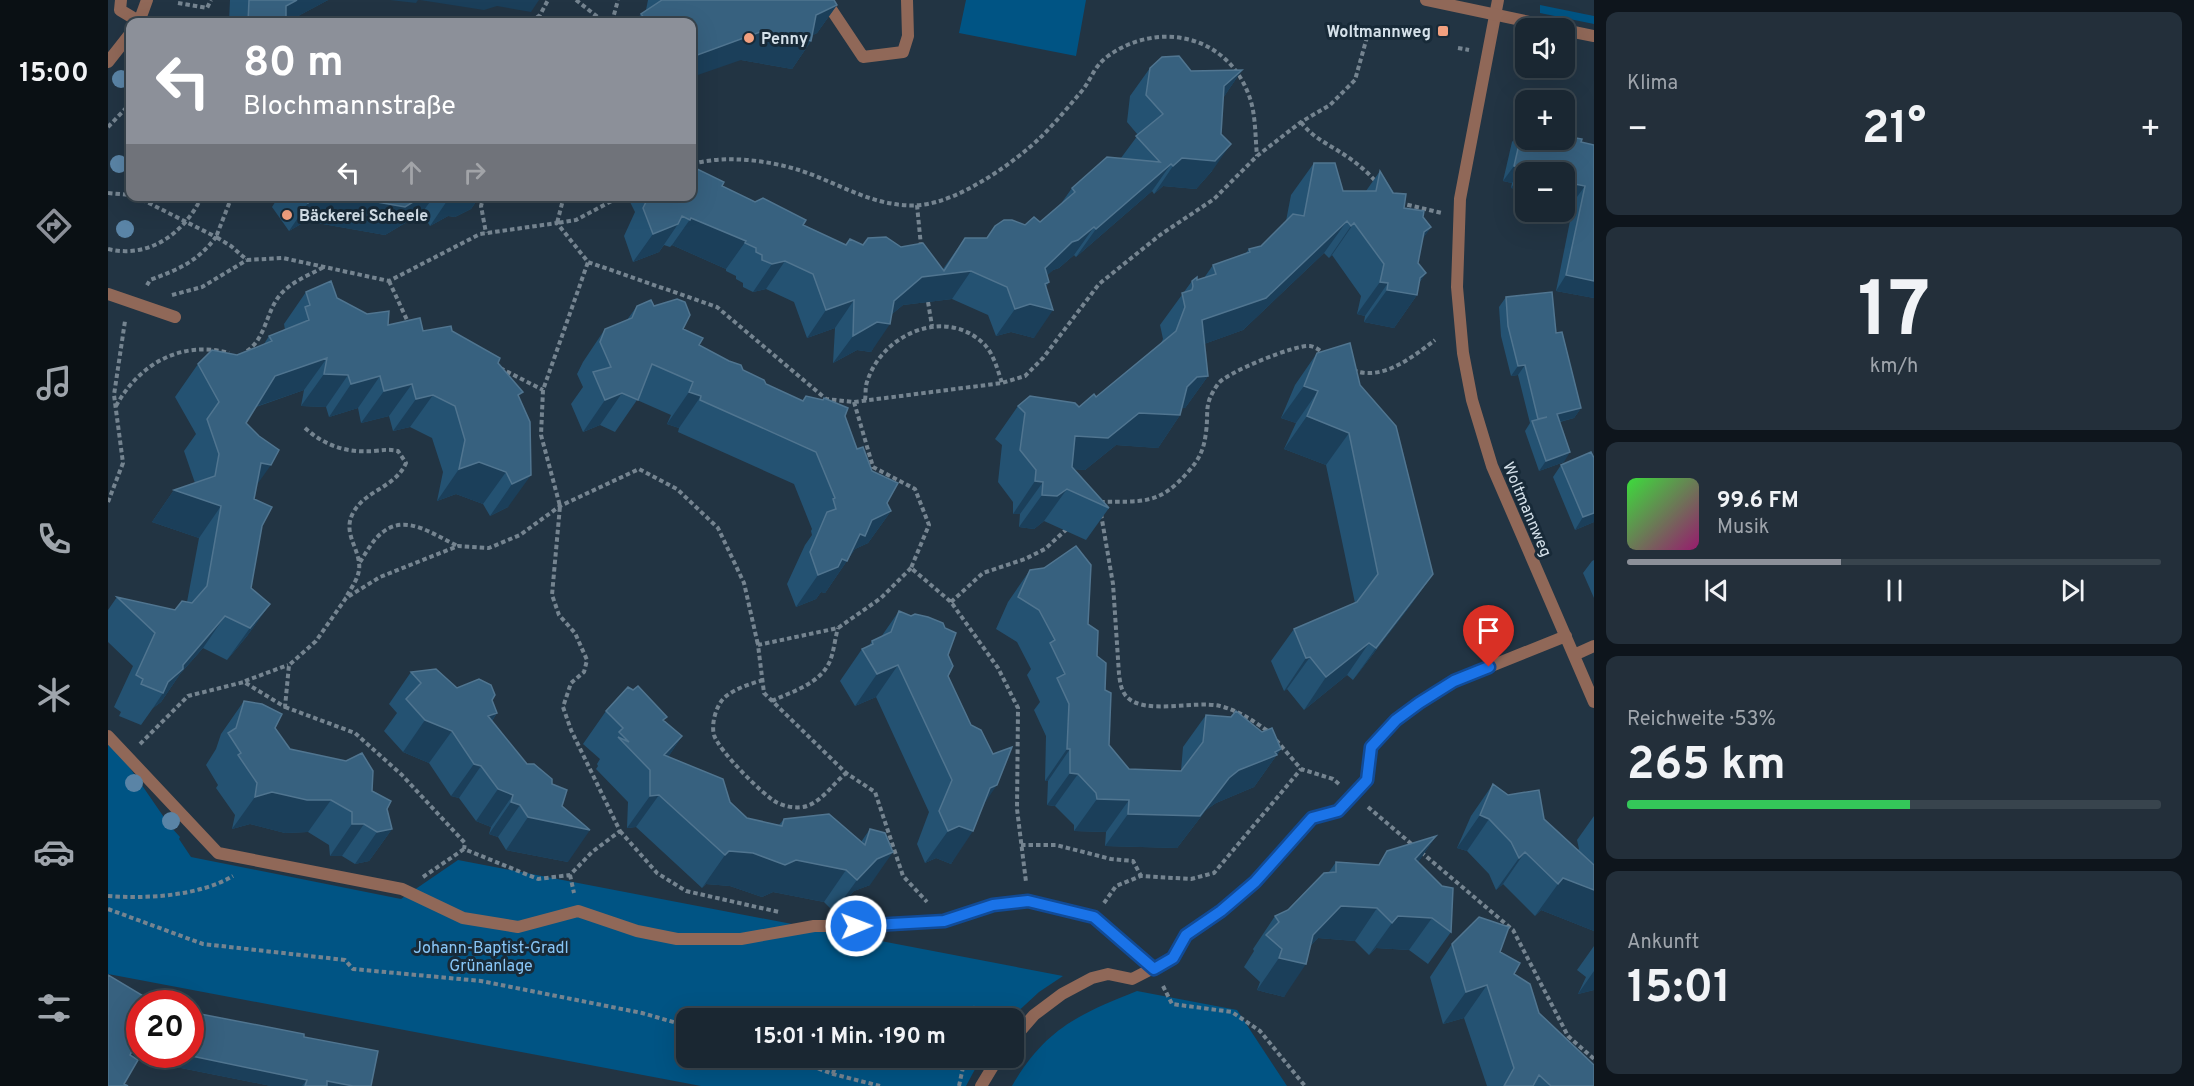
<!DOCTYPE html>
<html lang="de">
<meta charset="utf-8">
<style>
body{margin:0;font-family:Overpass,sans-serif;background:#232f3a;color:#f1f3f6;height:100vh;display:flex;flex-direction:column;font-size:22px;white-space:nowrap}
*{box-sizing:border-box;margin:0}
p{font-size:20px;color:#9fa5ac}
.icon{flex:none;width:33px;height:33px;fill:none;stroke:currentColor;stroke-width:2;stroke-linecap:round;stroke-linejoin:round}
.map{position:relative;flex:1;overflow:hidden}
.side{display:flex;flex-direction:column;gap:12px;padding:12px;background:#0e151c;width:600px}
.side>*{flex:none}
.guide{position:absolute;left:18px;top:18px;width:570px;height:183px;border-radius:12px;box-shadow:0 6px 24px #0002,0 0 0 2px #38444d;background:#8c9099;color:#fff;overflow:hidden}
.tools{position:absolute;left:1407px;top:18px;display:grid;gap:12px}
.tools a{display:grid;place-items:center;width:60px;height:60px;border-radius:12px;background:#1a2732;box-shadow:0 6px 24px #0002,0 0 0 2px #38444d;font-size:30px}
.speed{position:absolute;left:18px;top:990px;display:flex;gap:12px;font-size:30px;font-weight:700;text-align:center}
.speed>*{display:grid;place-content:center;width:78px;height:78px;border-radius:50%;background:#1a2732;box-shadow:0 6px 24px #0002,0 0 0 2px #38444d;line-height:1}
.speed .limit{border:9px solid #d22;background:#fff;color:#111}
.pin{position:absolute;display:grid;place-items:center;width:51px;height:51px;color:#fff;margin:-62px -26px;border-radius:50% 50% 50% 0;rotate:-45deg;box-shadow:0 0 6px #0007}
.pin .icon{rotate:45deg}
.me{position:absolute;width:66px;margin:-33px;rotate:89deg;stroke-linejoin:round;filter:drop-shadow(0 0 4px #0008)}
.turn{display:flex;align-items:center;gap:21px;height:126px;padding:0 18px;font-size:27px}
.turn .icon{width:78px;height:78px;stroke-width:2.5}
.turn b{display:block;font-size:42px;line-height:51px}
.lanes{display:flex;align-items:center;height:57px;padding:0 18px;background:#0003;justify-content:center;gap:30px;direction:ltr}
.lanes .off{opacity:.35}
.big{font-size:45px;font-weight:700;line-height:1.1}
.side .card{flex:1;display:flex;flex-direction:column;justify-content:center;gap:9px;min-width:0;padding:0 21px;border-radius:12px;background:#232f3a}
.side .dial{align-items:center;gap:0}
.dial b{font-size:78px;line-height:1}
.song{display:flex;align-items:center;gap:18px}
.cover{width:72px;height:72px;border-radius:9px;background:linear-gradient(135deg,hsl(120 70% 55%),hsl(320 70% 35%))}
.played{height:6px;border-radius:3px;background:linear-gradient(90deg,#8c9099 40%,#38444d 40%)}
.keys{display:flex;justify-content:space-around;direction:ltr}
.heat{display:flex;justify-content:space-between;align-items:center;font-size:33px;direction:ltr}
.charge{height:9px;border-radius:4px;background:linear-gradient(90deg,#34c759 53%,#38444d 0)}
.trip{position:absolute;left:568px;top:1008px;width:348px;height:60px;border-radius:12px;background:#1a2732;box-shadow:0 6px 24px #0002,0 0 0 2px #38444d;font-weight:700;line-height:60px;text-align:center}
main{display:flex;flex:1;min-height:0}
.tabs{display:flex;flex-direction:column;width:108px;justify-content:space-around;align-items:center;background:#0a1014;color:#9fa5ac}
.tabs .icon{width:42px;height:42px}
.tabs .active{color:#8c9099}
.tabs b{font-size:27px;color:#f1f3f6}
.map>svg:first-child{display:block}
.green{fill:#005484}
.lines{fill:none;stroke-linecap:round;stroke-linejoin:round}
.path{stroke:#758490;stroke-width:4;stroke-dasharray:4.5 3;stroke-linecap:butt}
.service{stroke:#906858;stroke-width:12}
.minor{stroke:#906858;stroke-width:12}
.tertiary{stroke:#906858;stroke-width:12}
.tree{fill:#5a84a6}
.wall{fill:#245272}
.shaded-wall{fill:#1b3f5a}
.building{fill:#37617f;stroke:#507590;stroke-width:1.5}
.route-casing{stroke:#114b97;stroke-width:15}
.route{stroke:#1a73e8;stroke-width:10}
.poi-dot{fill:#f2a07f;stroke:#182a38;stroke-width:2}
.labels{text-anchor:middle;stroke-width:6;stroke-linejoin:round;paint-order:stroke}
.poi-label{font-size:16px;font-weight:bold;fill:#d5e1ea;stroke:#182a38;text-anchor:start}
.street-label{font-size:16px;fill:#d5e1ea;stroke:#182a38}
.park-label{font-size:16px;fill:#88c6f7;stroke:#182a38}
</style>
<main>
<nav class="tabs">
<b>15:00</b>
<svg class="icon active" aria-label="directions" viewBox="0 0 24 24"><path d="M12 3l9 9-9 9-9-9zM9 14v-3h6M13 9l2 2-2 2"/></svg>
<svg class="icon" aria-label="music" viewBox="0 0 24 24"><path d="M9 18V5l10-2v13"/><circle cx="6" cy="18" r="3"/><circle cx="16" cy="16" r="3"/></svg>
<svg class="icon" aria-label="phone" viewBox="0 0 24 24"><path d="M5 4h4l2 5-3 2q2 4 5 5l2-3 5 2v4C11 20 4 13 5 4z"/></svg>
<svg class="icon" aria-label="climate" viewBox="0 0 24 24"><path d="M12 3v18M4 7l16 10M4 17L20 7"/></svg>
<svg class="icon" aria-label="car" viewBox="0 0 24 24"><path d="M5 17H2v-5l4-1 3-4h7l3 4 3 1v5h-3M9 17h6M6 11h13"/><circle cx="7" cy="17" r="2"/><circle cx="17" cy="17" r="2"/></svg>
<svg class="icon" aria-label="filters" viewBox="0 0 24 24"><path d="M4 7h16M4 17h16"/><circle cx="9" cy="7" r="2"/><circle cx="15" cy="17" r="2"/></svg>
</nav>
<div class="map">
<svg width="1486" height="1086" viewBox="0 0 1486 1086">
<rect width="100%" height="100%" fill="#223443"/>
<path class="green" d="M858 0H978L968 56 851 33Z
M1432 5 1486 16V24L1432 13Z
M0 736 62 826 72 837 71 839 83 857 293 899 350 860 955 976 931 992 903 1018H579V1058H873L858 1086H593L0 974Z
M1029 991 1129 1010 1179 1086H904C937 1029 971 1014 1029 991Z"/>
<g class="lines">
<path class="path" d="M468 0 496 22
M70 3 99 8 103 0
M423 22 432 15 440 0
M504 22 510 0
M1350 48 1361 50
M1193 122C1203 136 1218 143 1232 152 1245 160 1259 171 1269 183
M0 127 22 104
M584 164C618 155 658 160 691 170 731 183 768 209 813 205 852 201 906 163 934 136 948 122 961 106 973 92 984 79 985 67 1000 56 1049 21 1117 34 1140 93 1148 112 1147 135 1149 156
M0 193 22 195
M27 196 108 237C89 262 71 269 42 280L38 287
M124 196 108 237 123 246 139 260 175 258 281 281 372 234 449 223 480 262 609 307 718 399 746 402 894 383 917 376 935 358 991 284 1052 235 1106 199 1149 156 1193 122 1222 105 1247 80 1261 30
M376 196 373 206 378 233
M456 196 449 223 468 220 513 196
M1292 203 1334 213
M809 205 813 246
M0 249C41 259 77 233 94 196
M281 281 299 320 302 322
M64 295 94 287 139 260
M820 302 824 326
M139 351C158 338 158 312 172 295 183 282 201 275 216 267
M392 368 435 390
M1245 370C1274 382 1306 356 1327 340
M757 400C758 394 757 387 759 382 774 333 839 306 877 345 886 355 890 371 894 383
M746 402 765 467 807 489 821 525 803 568 843 602 890 668 910 708 909 809 918 882
M8 406C31 364 73 340 121 353
M197 428C217 446 239 453 266 451 275 450 281 449 290 451L298 463C287 488 257 490 245 513 235 532 249 545 251 563 253 575 244 587 238 597
M0 502 15 463 6 395 17 321
M992 502C1033 501 1050 506 1079 473 1091 460 1096 450 1098 432 1101 411 1095 405 1110 384 1117 373 1188 344 1202 346 1208 347 1213 351 1217 355
M993 514 1005 584 1011 674C1012 682 1013 690 1018 696 1035 716 1087 700 1112 706 1131 711 1146 721 1161 732
M252 562C258 553 265 539 275 532 299 513 327 536 350 546
M803 568 773 598 730 628 650 645 656 693 738 773 767 792 795 876 819 902
M843 602 875 573 917 559 937 549 961 527
M655 680C642 684 628 688 617 697 608 705 603 724 606 735 611 751 654 794 668 802 677 807 690 809 699 806 714 801 726 783 738 773
M137 681 180 665
M664 701C685 691 712 684 722 661 726 651 727 638 730 628
M177 707 247 733 294 775 357 843 356 849 430 879 462 875 484 852 512 831 463 730 455 707 463 683 476 672 479 660 467 633 451 615 444 595 452 506 433 435 435 390 480 262
M1168 740 1193 769 1225 779 1231 784
M32 744 80 696 136 682 177 707 181 665 208 641 238 598 272 577 350 546 381 548 412 535 452 506 531 469 569 489 610 528 636 583 650 645
M1260 807 1307 847
M512 831 549 873 578 891 671 912
M913 845H948L1003 859 1025 861 1033 876
M1313 852 1405 930 1460 1036 1486 1059
M462 875 466 893
M315 877 356 849
M0 896C39 899 91 896 125 876
M996 903 1008 886 1033 876 1083 879 1106 873 1193 769
M0 909 95 944 237 960 245 969 373 981 534 1013 579 1026
M1055 986 1064 1004 1124 1012 1152 1031 1197 1086
M865 1018 868 1005
M682 1058 725 1074 772 1086
M725 1074 729 1058
M851 1086 857 1058"/>
<path class="service" d="M717 0 755 57 795 52 800 36 799 0
M0 294 67 317
M0 736 110 853 294 889 355 918 410 927 470 911 529 931 569 939H633L706 926H769L836 921 885 905 920 901 986 917 1046 970"/>
<path class="minor" d="M13 0 12 10 32 22
M1390 0 1352 199 1349 287 1355 353 1364 400 1384 466 1486 702
M31 22 39 0
M0 62 22 34
M1466 655 1486 646
M906 1038 926 1015 954 994 984 978 1000 974 1024 979 1065 958 1078 935 1113 911 1147 882 1205 818 1230 811 1245 795 1259 780 1263 747 1288 720 1311 703 1346 681 1458 636
M873 1086 890 1058"/>
<path class="tertiary" d="M1318 0 1450 28
M1456 30 1486 36"/>
</g>
<g class="tree">
<circle cx="13" cy="79" r="9"/>
<circle cx="11" cy="164" r="9"/>
<circle cx="17" cy="229" r="9"/>
<circle cx="26" cy="783" r="9"/>
<circle cx="63" cy="821" r="9"/>
</g>
<path class="wall" d="M122 0H220L179 22H121Z
M540 0H726L729 5 709 33 705 35 703 41 684 69 633 60 584 22H527L533 14 538 10Z
M1042 68 1083 71 1134 70 1115 98 1104 171 1088 189 1055 186 1046 194 1044 191 968 257 966 255 951 268 945 270 939 275 941 282 938 287 926 338 903 332 888 336 880 315 844 299 795 305 784 314 763 352 749 350 725 363 727 328 699 338 686 302 658 289 645 292 635 287V283L628 279V276L618 271V269L564 245 562 247 556 245 551 252 525 262 516 236 527 212 519 196H584L589 169 614 186 738 245 742 239 755 245 793 247 835 269 857 238H879L887 226 917 225 932 222 952 205 964 188 1013 158 1030 135 1019 122 1022 96Z
M1415 127 1473 142 1486 298 1448 291 1466 201 1456 199V172H1418V191L1403 188 1404 183 1395 181 1404 142Z
M1206 163 1235 191H1258L1272 171 1296 208 1315 217 1323 227 1315 238 1310 263 1318 273 1311 283 1309 295 1286 328 1256 322 1257 316 1249 314 1253 296 1224 255 1221 258 1216 253 1135 330 1096 344 1100 376 1077 408H1074L1072 415 1050 448 1008 445 977 470 966 469 1001 508 978 540 936 521 926 529 911 527 912 514H905V502L890 482 894 445 887 439 910 406 971 407 988 397 1053 343 1055 339 1052 325 1084 281 1096 278 1105 265 1138 253 1141 249 1153 246 1178 221 1183 195Z
M171 196H372L363 209 347 217 340 216 322 226 314 213 277 235 198 221 181 231 164 207Z
M198 292 229 298 280 325 315 331H344L390 363 411 398 422 422 400 507 382 516 375 504 348 494 329 501 335 472 324 438 302 427 285 431 281 416 253 423 250 408 221 417 218 407 193 406 196 390 148 407 138 423 149 485 146 499 154 526 143 588 162 604 139 636 119 660 95 648 72 674 53 702 45 708 33 725 11 716 13 712 6 707 25 666 0 642V610L9 597 67 610 79 602 91 538 44 522 66 490 87 483 76 451 88 434 67 397 90 364 129 355 156 344 161 336 177 330 176 324Z
M1398 297 1448 333 1473 408 1466 418 1452 422 1456 462 1431 471 1417 431 1422 423 1410 375 1403 376 1393 336 1391 307Z
M529 306H546L575 329 591 345 658 384 695 401 698 396 737 416 749 449 764 471 783 511 760 543 747 549 717 593 713 592 708 599 688 607 679 584 697 545 704 535 703 531 704 529 686 484 570 432 571 428 559 424 563 415 529 400 507 432 492 425 475 432 463 404 475 387 469 374 475 362 497 329 519 320Z
M1209 353 1252 385 1325 574 1302 606 1245 680 1239 675 1196 710 1179 689 1176 691 1163 661 1186 629 1247 603 1218 465 1176 449 1188 423 1173 418 1187 385Z
M1486 458V522L1467 530 1445 477 1453 465Z
M1486 560V598L1475 573 1484 561Z
M922 570 980 624 997 690 1001 745 1021 769 1073 771 1075 747 1098 715 1173 749 1146 787 1108 803 1098 810 1069 848 997 846 998 832 966 831V825L947 806 939 805 940 781H937L938 736 926 710 932 702 919 675 923 669 909 642 888 629 900 602Z
M791 611 840 655V676L876 804 843 864 828 858 817 863 809 844 821 812 768 697 747 706 732 681 754 649 761 646 764 641 773 637Z
M303 672 384 700 389 713 384 721 419 764 444 784 454 806 460 862 398 850 390 837 381 834 383 827 368 821 351 798 343 796 321 763 295 752 276 731 289 713 281 704Z
M136 701 167 728 182 749 264 791 279 809 284 829 261 861 247 864 234 856H222L221 845 200 832 177 833 142 824 124 829 127 815 108 788 110 785 98 765 108 749 113 734Z
M498 711 556 721 574 736 560 757 622 802 639 818 671 825 676 819 753 842 762 829V885L746 891 726 912 716 902 665 892 654 897 622 886 598 884 594 888 528 827 519 828 520 802 488 769 490 766 489 764 492 759 475 744Z
M1385 784 1436 819 1470 850 1471 849 1469 840 1486 816V931L1433 910 1427 916 1395 884 1388 890 1381 874 1359 851 1349 848 1363 816Z
M1328 836 1310 862 1343 932 1320 964 1301 950 1268 948 1261 955 1247 941 1210 938 1202 946 1176 997 1149 990 1152 982 1136 967 1146 951 1145 949 1167 916 1180 910 1221 872 1228 862 1270 865 1279 851Z
M1344 944 1392 952 1431 1013 1486 1086H1379L1356 1018 1335 1024 1322 977Z
M1486 946V990L1470 994 1478 977 1469 970Z
M196 1037 263 1086H163L63 1066 66 1054H82Z"/>
<path class="shaded-wall" d="M189 0H220L179 22H167L178 6Z
M282 0H310L308 3Z
M312 0H431L423 12 389 6 376 10Z
M729 5 709 33 695 40 703 41 684 69 633 60 584 77V57L652 32 708 15Z
M1134 70 1115 98 1116 86Z
M1123 144 1104 171 1088 189 1055 186 1046 194 1065 166 1074 158Z
M1063 164 1044 191 968 257 988 229Z
M1406 166 1415 168 1404 183 1395 181Z
M1414 172 1418 173V191L1403 188Z
M1456 182 1477 186 1466 201 1456 199Z
M212 196H326L314 213 277 235 198 221 181 231 200 203Z
M344 196H372L363 209 347 217 340 216 322 226 341 198Z
M583 218 638 241 618 269 564 245Z
M1239 221 1216 253 1135 330 1071 353 1094 320Z
M1246 223 1224 255 1221 258 1243 226Z
M570 224 551 252 525 262 545 234Z
M986 227 966 255 951 268 945 270 918 295 937 268 964 242Z
M1323 227 1300 259 1316 232Z
M677 261 658 289 645 292 664 264Z
M863 271 844 299 795 305 773 323 782 324 763 352 749 350 725 363 745 336 814 277Z
M1318 273 1303 294 1309 295 1286 328 1256 322 1279 290 1312 278Z
M1458 275 1486 281V298L1448 291Z
M941 282 925 305 945 310 926 338 903 332 888 336 907 309 937 284Z
M1272 282 1280 283 1257 316 1249 314Z
M746 300 727 328 699 338 718 310Z
M219 358 196 390 144 408 167 376Z
M1417 365 1410 375 1403 376 1410 366Z
M216 374 240 375 218 407 193 406Z
M272 376 250 408 221 417 243 384Z
M1100 376 1077 408 1067 409 1072 415 1050 448 1008 445 977 470 945 468 967 436 1079 387 1089 377Z
M304 384 281 416 253 423 276 391Z
M1196 386 1210 391 1188 423 1173 418Z
M581 392 593 396 571 428 559 424Z
M514 393 492 425 475 432 497 400Z
M325 395 302 427 285 431 308 399Z
M1473 408 1466 418 1442 424 1449 414Z
M1199 416 1241 433 1218 465 1176 449Z
M1462 452 1456 462 1431 471 1438 461Z
M371 462 398 472 375 504 348 494 329 501 351 469Z
M153 463 163 465 140 497Z
M423 475 400 507 382 516 404 484Z
M927 481 935 482 912 514H905Z
M959 489 936 521 926 529 911 527 934 495Z
M66 490 113 506 91 538 44 522Z
M783 511 760 543 747 549 717 593 713 592 708 599 688 607 710 575 752 534 764 520Z
M1486 513V522L1467 530 1475 517Z
M1325 574 1302 606 1245 680 1268 648Z
M162 604 139 636 119 660 142 628Z
M117 616 95 648 72 674 53 702 45 708 55 693 60 682Z
M1261 643 1239 675 1196 710 1218 677Z
M1202 657 1179 689 1176 691 1198 658Z
M790 665 768 697 747 706 769 674Z
M389 713 367 745 380 716Z
M317 720 344 731 321 763 295 752Z
M574 736 552 769 556 755Z
M959 749H962L940 781H937Z
M1173 749 1146 787 1108 803 1098 810 1069 848 997 846 1020 814 1121 778 1131 770Z
M366 764 373 766 351 798 343 796Z
M962 773 970 774 947 806 939 805Z
M889 785 867 817 882 788Z
M390 789 405 795 383 827 368 821Z
M164 792 223 800 200 832 177 833 142 824 124 829 147 797Z
M551 795 528 827 519 828 542 796Z
M989 799 1021 800 998 832 966 831Z
M403 802 412 805 390 837 381 834Z
M1372 815 1381 819 1359 851 1349 848Z
M420 817 482 830 460 862 398 850Z
M244 824H256L234 856H222Z
M851 826 865 831 843 864 828 858 817 863 840 831Z
M284 829 261 861 247 864 269 832Z
M1328 836 1306 868 1307 859Z
M621 851 645 853 688 860 738 870 716 902 665 892 654 897 622 886 598 884 594 888 617 855Z
M785 852 762 885 746 891 726 912 749 880 769 859Z
M1417 852 1395 884 1388 890 1411 858Z
M1455 878 1486 890V931L1433 910 1427 916 1450 884Z
M1233 906 1269 908 1247 941 1210 938 1187 962 1198 964 1176 997 1149 990 1171 958 1205 935Z
M1290 916 1324 918 1301 950 1268 948 1261 955 1284 923Z
M1486 971V990L1470 994Z
M1379 985 1356 1018 1335 1024 1358 992Z
M71 1054H74L199 1080 194 1086H163L63 1066Z
M219 1081 245 1086H216Z"/>
<path class="building" d="M141 0H189L178 6V22H140Z
M554 0H726L729 5 708 15 703 41 652 32 584 57V22H533L537 19 533 14Z
M1071 56 1083 71 1134 70 1116 86 1113 134 1123 144 1107 161 1074 158 1065 166 1063 164 988 229 986 227 970 240 964 242 937 268 941 282 937 284 945 310 922 304 907 309 899 287 863 271 814 277 786 301 782 324 769 322 745 336 746 300 718 310 705 274 677 261 664 264 654 260V255L648 252V248L637 243 638 241 583 218 582 220 574 216 570 224 545 234 535 208 541 196H584V158L589 169 616 182 614 186 647 202 655 198 698 220 695 225 738 245 742 239 755 245 760 238 778 237 793 247 815 243 836 271 857 238H879L887 226 896 220H904L917 225 926 217 932 222 967 192 964 188 999 157 1052 162 1028 136 1055 114 1038 95 1042 68 1054 57Z
M1415 127 1418 128V140H1456V136L1474 139 1473 142 1486 145V281L1458 275 1477 186 1456 182V172L1418 173 1414 172 1415 168 1406 166Z
M1206 163H1227L1235 191H1268L1272 171 1285 193 1298 194 1296 208 1316 211 1315 217 1323 227 1316 232 1310 263 1318 273 1312 278 1309 295 1279 290 1280 283 1272 282 1276 264 1246 223 1243 226 1239 221 1158 298 1094 320 1100 376 1089 377 1079 387 1072 415 1031 413 1000 438 967 436 964 467 1001 508 959 489 949 496 934 495 935 482 927 481 928 470 912 450 917 413 910 406 922 396 967 403 971 407 986 394 988 397 1068 331 1077 307 1074 293 1084 290 1085 286 1084 281 1089 277V280L1108 274 1105 265 1142 252 1141 249 1153 246 1185 214 1196 216Z
M196 196H212L200 203Z
M235 196H315L297 207Z
M223 281 229 298 259 314 281 311 280 325 312 318 315 331 343 326 344 331 392 358 390 363 415 392 410 395 422 422 423 475 404 484 398 472 371 462 351 469 357 440 347 406 325 395 308 399 304 384 276 391 272 376 243 384 240 375 216 374 219 358 167 376 138 423 151 436 171 450 163 465 153 463 146 499 164 507 154 526 143 588 162 604 142 628 117 616 75 665V669L60 682 55 693 33 684 35 679 28 675 47 633 9 597 67 610 74 601 84 603 99 586 113 506 66 490 107 476 111 454 99 419 111 402 90 364 104 350 129 355 164 341 161 336 201 320 197 307 202 305 198 292Z
M1444 292 1448 333 1454 332 1473 408 1449 414 1462 452 1438 461 1424 421 1439 417 1430 419 1417 365 1410 366 1400 326 1398 297Z
M569 299 577 302 582 315 575 329 595 338 591 345 621 361 633 365 635 370 656 380 658 384 695 401 698 396 715 400 716 398 740 408 737 416 749 449 755 447 764 471 790 483 779 503 783 511 764 520 757 536 752 534 739 561 734 559 730 567 710 575 702 552 719 512 728 509 725 499 727 498 708 452 592 400 593 396 581 392 585 382 544 364 530 400 514 393 497 400 485 372 503 367 492 342 497 329 524 318 529 306 543 300 546 306Z
M1242 343 1252 385 1288 426 1325 574 1268 648 1261 643 1218 677 1202 657 1198 658 1186 629 1249 602 1270 574 1241 433 1199 416 1210 391 1196 386 1209 353Z
M1483 452 1486 458V513L1475 517 1453 465Z
M968 546 983 565 980 624 990 631 989 656 998 663 997 690 1003 693 1001 745 1021 769 1073 771 1095 742 1098 715 1123 717 1128 711 1154 732 1164 728 1173 749 1167 752 1169 755 1131 770 1121 778 1092 816 1020 814 1021 800 989 799 988 793 970 774 962 773V749H959L961 704 949 678 957 674 942 643 947 640 931 610 910 597 922 570 936 568Z
M791 611 803 616 807 614 820 617 835 623 837 628 848 633 840 655 845 666 840 676 863 725 873 730 885 754 904 747 889 785 882 788 865 831 851 826 840 831 831 811 844 780 790 665 769 674 754 649 765 644 764 641 783 632Z
M328 669 349 688 371 679 383 685 387 695 384 700 389 713 380 716 419 764H426L444 779V784L459 790 454 806 482 830 420 817 412 805 403 802 405 795 390 789 373 766 366 764 344 731 317 720 298 699 313 683 303 672Z
M530 686 559 717 555 720 574 736 556 755 615 779 622 802 639 818 674 826 676 819 721 814 757 845 762 829 777 833 785 852 769 859 749 880 738 870 688 860 677 865 645 853 621 851 617 855 551 795 542 796V770L510 737 521 742 511 732 515 728 498 711 520 687 525 690Z
M136 701 154 704 174 714 167 728 182 749 238 761 254 753 265 771 264 791 283 801 279 809 284 829 269 832 256 824H244V812L223 800H199L164 792 147 797 149 783 130 755 133 753 120 733 128 728Z
M1385 784 1400 795 1431 790 1436 819 1486 865V890L1455 878 1450 884 1417 852 1411 858 1403 842 1381 819 1372 815Z
M1328 836 1307 859 1334 886 1345 888 1343 932 1324 918 1290 916 1284 923 1269 908 1233 906 1205 935 1198 964 1171 958 1174 949 1158 935 1171 922 1167 916 1180 910 1216 873 1228 872V862L1271 865 1279 851Z
M1371 917 1401 927 1392 952 1412 963 1406 974 1422 984 1431 1013 1486 1065V1086H1443L1431 1075 1425 1086H1396L1406 1068 1379 985 1358 992 1344 944Z
M0 975 42 1000 40 1004H32V1019L28 1025 32 1027V1037L22 1055 30 1060 16 1084 20 1086H0Z
M82 1012 196 1034V1037L270 1051 263 1086H245L219 1081V1086H197L199 1080 74 1054H82Z"/>
<g class="lines">
<defs>
<path id="route" d="M748 926 836 921 885 905 920 901 986 917 1046 969 1065 958 1078 935 1113 911 1147 882 1204 818 1230 811 1245 795 1259 780 1263 747 1288 720 1311 703 1346 681 1381 667"/>
</defs>
<use href="#route" class="route-casing"/>
<use href="#route" class="route"/>
</g>
<g class="poi-dot">
<rect x="1329" y="25" width="12" height="12" rx="3"/>
<circle cx="641" cy="38" r="6"/>
<circle cx="179" cy="215" r="6"/>
</g>
<g class="labels">
<g class="poi-label">
<text x="1323" y="37" text-anchor="end">Woltmannweg</text>
<text x="653" y="44">Penny</text>
<text x="191" y="221">Bäckerei Scheele</text>
</g>
<g class="street-label">
<text transform="translate(1420 509) rotate(67)" y="6">Woltmannweg</text>
</g>
<g class="park-label">
<text x="383" y="953">Johann-Baptist-Gradl<tspan x="383" dy="18">Grünanlage</tspan></text>
</g>
</g>
</svg>
<div class="tools">
<a><svg class="icon" aria-label="sound" viewBox="0 0 24 24"><path d="M4 9h4l5-4v14l-5-4H4zM17 9q2 3 0 6"/></svg></a>
<a>+</a>
<a>−</a>
</div>
<div class="speed"><div class="limit">20</div></div>
<div class="pin" style="left:1381px;top:667px;background:#d93025"><svg class="icon" aria-label="arrive" viewBox="0 0 24 24"><path d="M6 21V4h12l-3 4 3 4H6"/></svg></div>
<svg class="me" style="left:748px;top:926px" viewBox="-20 -20 40 40"><circle r="17" fill="#1a73e8" stroke="#fff" stroke-width="3"/><path d="M0-11L8 9 0 5-8 9z" fill="#fff"/></svg>
<div class="trip">15:01 · 1 Min. · 190 m</div>
<div class="guide">
<div class="turn"><svg class="icon" aria-label="left" viewBox="0 0 24 24"><path d="M17 20v-9H6M10 6l-5 5 5 5"/></svg><div><b>80 m</b>Blochmannstraße</div></div>
<div class="lanes"><svg class="icon" aria-label="left" viewBox="0 0 24 24"><path d="M17 20v-9H6M10 6l-5 5 5 5"/></svg><svg class="icon off" aria-label="ahead" viewBox="0 0 24 24"><path d="M12 20V5M6 11l6-6 6 6"/></svg><svg class="icon off" aria-label="right" viewBox="0 0 24 24"><path d="M7 20v-9h11M14 6l5 5-5 5"/></svg></div>
</div>
</div>
<section class="side">
<div class="card"><p>Klima</p>
<div class="heat"><a>−</a><b class="big">21°</b><a>+</a></div>
</div>
<div class="card dial"><b>17</b><p>km/h</p></div>
<div class="card">
<div class="song"><i class="cover"></i><div><b>99.6 FM</b><p>Musik</p></div></div>
<div class="played"></div>
<div class="keys"><svg class="icon" aria-label="previous" viewBox="0 0 24 24"><path d="M18 5L8 12l10 7zM5 5v14"/></svg><svg class="icon" aria-label="pause" viewBox="0 0 24 24"><path d="M8 5v14M16 5v14"/></svg><svg class="icon" aria-label="next" viewBox="0 0 24 24"><path d="M6 5l10 7-10 7zM19 5v14"/></svg></div>
</div>
<div class="card"><p>Reichweite · 53%</p><b class="big">265 km</b><div class="charge"></div></div>
<div class="card"><p>Ankunft</p><b class="big">15:01</b></div>
</section>
</main>
